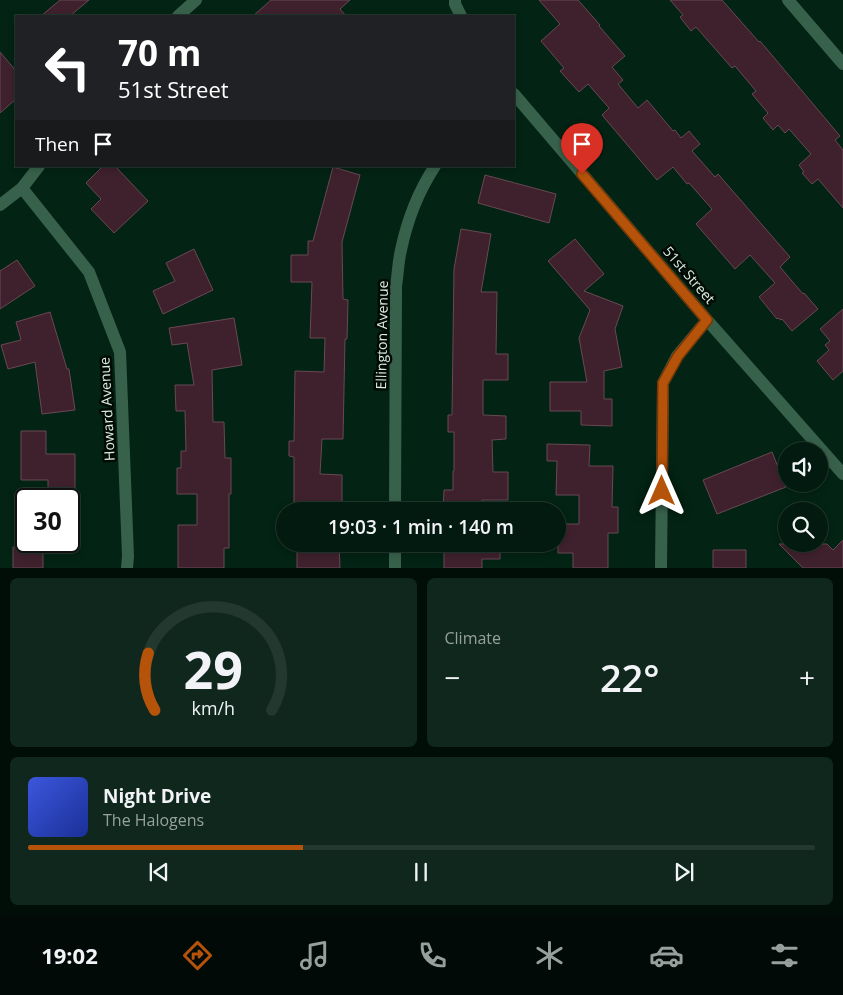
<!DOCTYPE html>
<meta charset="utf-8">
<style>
body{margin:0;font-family:"Open Sans",sans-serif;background:#10271d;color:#f1f3f6;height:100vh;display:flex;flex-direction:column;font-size:19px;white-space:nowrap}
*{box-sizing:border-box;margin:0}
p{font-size:16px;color:#96a19e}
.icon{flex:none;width:28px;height:28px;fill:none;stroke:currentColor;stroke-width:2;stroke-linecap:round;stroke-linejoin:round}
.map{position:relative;height:568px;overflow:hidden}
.sheet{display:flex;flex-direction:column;gap:10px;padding:10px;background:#010e08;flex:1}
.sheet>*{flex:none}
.banner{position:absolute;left:15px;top:15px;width:500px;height:152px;border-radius:0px;box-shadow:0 2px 8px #0003,0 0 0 1px #23382f;background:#202124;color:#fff;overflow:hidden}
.buttons{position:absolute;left:778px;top:442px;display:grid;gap:10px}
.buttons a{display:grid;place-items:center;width:50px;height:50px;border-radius:50%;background:#021a0f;box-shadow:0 2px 8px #0003,0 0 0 1px #23382f;font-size:25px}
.speed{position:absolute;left:15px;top:488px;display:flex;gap:10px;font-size:25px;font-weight:700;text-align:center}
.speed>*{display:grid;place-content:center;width:65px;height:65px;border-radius:50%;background:#021a0f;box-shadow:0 2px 8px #0003,0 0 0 1px #23382f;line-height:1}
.speed .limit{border:2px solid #111;border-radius:8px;background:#fff;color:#111}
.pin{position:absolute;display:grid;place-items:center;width:42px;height:42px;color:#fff;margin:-51px -21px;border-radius:50% 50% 50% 0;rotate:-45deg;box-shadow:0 0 5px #0007}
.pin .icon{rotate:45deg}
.me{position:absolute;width:55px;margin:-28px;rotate:0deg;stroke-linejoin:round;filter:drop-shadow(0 0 4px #0008)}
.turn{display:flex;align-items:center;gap:18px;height:105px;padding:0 20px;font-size:22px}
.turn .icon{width:65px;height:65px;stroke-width:2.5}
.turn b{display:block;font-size:35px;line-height:42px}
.then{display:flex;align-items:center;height:48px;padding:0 20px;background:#0003;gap:10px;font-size:19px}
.big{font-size:38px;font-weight:600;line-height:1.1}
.sheet .widget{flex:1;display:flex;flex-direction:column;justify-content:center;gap:8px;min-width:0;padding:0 18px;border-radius:8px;background:#10271d}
.sheet .dial{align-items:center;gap:0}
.dial svg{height:130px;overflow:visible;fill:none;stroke:#23382f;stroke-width:7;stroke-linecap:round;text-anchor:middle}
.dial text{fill:#f1f3f6;stroke:none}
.song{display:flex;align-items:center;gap:15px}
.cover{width:60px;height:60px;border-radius:8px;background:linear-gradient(135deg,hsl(230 70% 55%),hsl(230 70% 35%))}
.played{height:5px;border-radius:2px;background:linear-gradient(90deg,#b45309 35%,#23382f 35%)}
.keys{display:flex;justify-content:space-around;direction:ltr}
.heat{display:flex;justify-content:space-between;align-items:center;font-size:28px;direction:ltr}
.sheet .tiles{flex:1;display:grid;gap:10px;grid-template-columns:1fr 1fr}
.widget:last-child{grid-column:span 2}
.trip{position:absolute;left:276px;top:502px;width:290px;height:50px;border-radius:25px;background:#021a0f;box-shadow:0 2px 8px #0003,0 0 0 1px #23382f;font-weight:600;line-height:50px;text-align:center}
.tab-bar{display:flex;height:80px;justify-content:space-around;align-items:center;background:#010a06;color:#96a19e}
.tab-bar .icon{width:35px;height:35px}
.tab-bar .active{color:#b45309}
.tab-bar b{font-size:22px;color:#f1f3f6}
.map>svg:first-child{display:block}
.building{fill:#3e212d;stroke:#694854}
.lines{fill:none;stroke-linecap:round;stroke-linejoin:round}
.street{stroke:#38614b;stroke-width:12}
.route-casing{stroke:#753606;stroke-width:12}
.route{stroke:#b45309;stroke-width:9}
.labels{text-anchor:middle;stroke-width:5;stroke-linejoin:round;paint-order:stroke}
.street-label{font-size:14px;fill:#dceee3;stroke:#010a04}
</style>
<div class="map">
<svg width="843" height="568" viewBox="0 0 843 568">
<rect width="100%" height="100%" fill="#032314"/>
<path class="building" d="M60 0H89L70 16H41Z
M271 0H350L340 9 346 16H253Z
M539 0H578L600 25 599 26 625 56 612 67 623 80 618 84 638 108 647 100 673 131 675 130 681 138 689 131 700 144 692 151 715 177 718 174 790 257 780 267 803 294 804 293 818 309 792 331 782 319 781 320 778 318 777 319 759 297 775 283 750 255 735 269 696 224 712 209 689 183 687 184 673 167 657 180 602 115 609 108 588 84 579 92 560 71 564 68 541 41 560 24Z
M670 0H722L759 42 760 41 840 136 835 140 843 150V208L818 179 812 184 802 173 804 172 799 165 811 154 789 129 785 133 778 125 773 130 763 118 768 113 752 94 756 91 735 66 732 68 696 27 691 31 680 17 683 15Z
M0 52 16 71V99L0 113Z
M103 166H115L148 201 114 233 91 209 101 199 86 183Z
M333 167 360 175 342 242 343 299 348 300 347 339H345L343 439H322L320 474 342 475V511H294V457L289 456V441H294L295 371 324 372 325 338H310L312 282H291V255H308V241H313Z
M485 175 556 194 549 223 478 203Z
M461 229 491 234 481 292H497L496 354H508V380H483V415L506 416V439L492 440 493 472H508V500H482V511H443L444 490H453V471H454V432H448V415H452L454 269Z
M575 239 604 274 584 291 623 306 615 329 622 367 604 371V399H612V426L581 425V411H550V382H587L579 338 590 310 548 261Z
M194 249 213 290 163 314 153 291 175 281 166 263Z
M17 260 35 286 0 309V271Z
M843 309V371L833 380 817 361 829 350 825 345 830 341 820 329Z
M50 312 67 369H69L75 410 42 414 35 362 8 369 1 345 21 340 16 322Z
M234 318 242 365 212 370 213 422H224L225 458H231V494H229V548H224V568H178V525H197V494H177V468H181V451H186L185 411H176L175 385H194L187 343 172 345 169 328Z
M21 431H46V454H75V499H48V480H21Z
M547 444 590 445 589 466H613L612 507H618V533H608V568H573V553H558V524H579V495H556L557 461H547Z
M772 452 786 487 717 514 703 480Z
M843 540V568H803L779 544H827L833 550Z
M297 544H339L340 568H297Z
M444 544H500V559H482V568H444Z
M13 547H43V568H13Z
M713 550H746V568H713Z"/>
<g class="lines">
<path class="street" d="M455 0V4L461 16
M788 0 843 64
M178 16 196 0
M514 94 707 320 843 474
M22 188 89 272 120 352 128 556 127 568
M0 205 22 188 39 166
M395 511 396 286C398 274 398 262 401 250 407 221 418 192 435 166
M395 568V544
M661 568 663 383 677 356 707 320"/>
</g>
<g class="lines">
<defs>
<path id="route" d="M582 174 707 320 678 356 663 383 662 491"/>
</defs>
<use href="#route" class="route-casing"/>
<use href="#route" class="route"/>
</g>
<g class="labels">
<g class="street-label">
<text transform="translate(689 275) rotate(49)" y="5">51st Street</text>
<text transform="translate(382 335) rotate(-89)" y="5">Ellington Avenue</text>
<text transform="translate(107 409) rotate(-93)" y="5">Howard Avenue</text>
</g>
</g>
</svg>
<div class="buttons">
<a><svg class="icon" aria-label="sound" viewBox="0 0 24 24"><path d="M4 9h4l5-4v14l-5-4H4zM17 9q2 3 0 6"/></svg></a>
<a><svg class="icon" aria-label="search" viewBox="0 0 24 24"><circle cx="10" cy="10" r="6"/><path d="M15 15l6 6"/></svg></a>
</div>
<div class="speed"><div class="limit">30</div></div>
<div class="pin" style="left:582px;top:174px;background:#d93025"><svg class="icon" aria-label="arrive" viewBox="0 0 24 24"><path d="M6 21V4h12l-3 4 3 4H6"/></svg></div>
<svg class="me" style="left:662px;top:491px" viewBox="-20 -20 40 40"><path d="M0-17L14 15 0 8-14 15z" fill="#b45309" stroke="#fff" stroke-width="4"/></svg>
<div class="trip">19:03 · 1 min · 140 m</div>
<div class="banner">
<div class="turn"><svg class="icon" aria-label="left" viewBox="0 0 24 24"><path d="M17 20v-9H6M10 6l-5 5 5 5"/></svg><div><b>70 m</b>51st Street</div></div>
<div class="then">Then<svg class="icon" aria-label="arrive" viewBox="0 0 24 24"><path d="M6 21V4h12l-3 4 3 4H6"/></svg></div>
</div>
</div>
<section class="sheet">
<div class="tiles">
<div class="widget dial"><svg viewBox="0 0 100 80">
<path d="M14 69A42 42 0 1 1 86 69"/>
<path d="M14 69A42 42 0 0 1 10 34" stroke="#b45309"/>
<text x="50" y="56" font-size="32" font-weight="700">29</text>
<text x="50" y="72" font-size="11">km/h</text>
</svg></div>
<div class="widget"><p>Climate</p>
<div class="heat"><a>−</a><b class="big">22°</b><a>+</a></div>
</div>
<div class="widget">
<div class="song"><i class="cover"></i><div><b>Night Drive</b><p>The Halogens</p></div></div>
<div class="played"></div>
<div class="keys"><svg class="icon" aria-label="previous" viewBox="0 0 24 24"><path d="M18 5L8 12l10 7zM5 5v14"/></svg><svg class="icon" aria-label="pause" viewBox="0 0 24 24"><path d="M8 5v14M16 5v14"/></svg><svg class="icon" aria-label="next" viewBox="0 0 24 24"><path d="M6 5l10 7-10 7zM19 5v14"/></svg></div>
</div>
</div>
</section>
<nav class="tab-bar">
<b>19:02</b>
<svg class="icon active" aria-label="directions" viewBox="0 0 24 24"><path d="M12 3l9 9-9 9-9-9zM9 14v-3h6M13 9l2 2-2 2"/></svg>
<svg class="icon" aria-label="music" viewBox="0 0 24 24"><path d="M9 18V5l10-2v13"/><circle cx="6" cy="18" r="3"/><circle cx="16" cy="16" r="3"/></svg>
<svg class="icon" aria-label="phone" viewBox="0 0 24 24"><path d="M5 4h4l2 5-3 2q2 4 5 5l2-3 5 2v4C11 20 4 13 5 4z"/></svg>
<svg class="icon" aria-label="climate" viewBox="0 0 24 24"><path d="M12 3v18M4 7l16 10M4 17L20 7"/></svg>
<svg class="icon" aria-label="car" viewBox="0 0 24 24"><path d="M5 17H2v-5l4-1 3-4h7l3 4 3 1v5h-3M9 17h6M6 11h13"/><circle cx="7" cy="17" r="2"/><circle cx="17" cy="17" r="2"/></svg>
<svg class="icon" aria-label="filters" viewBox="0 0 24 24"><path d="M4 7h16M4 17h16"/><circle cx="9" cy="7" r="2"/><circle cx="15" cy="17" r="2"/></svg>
</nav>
